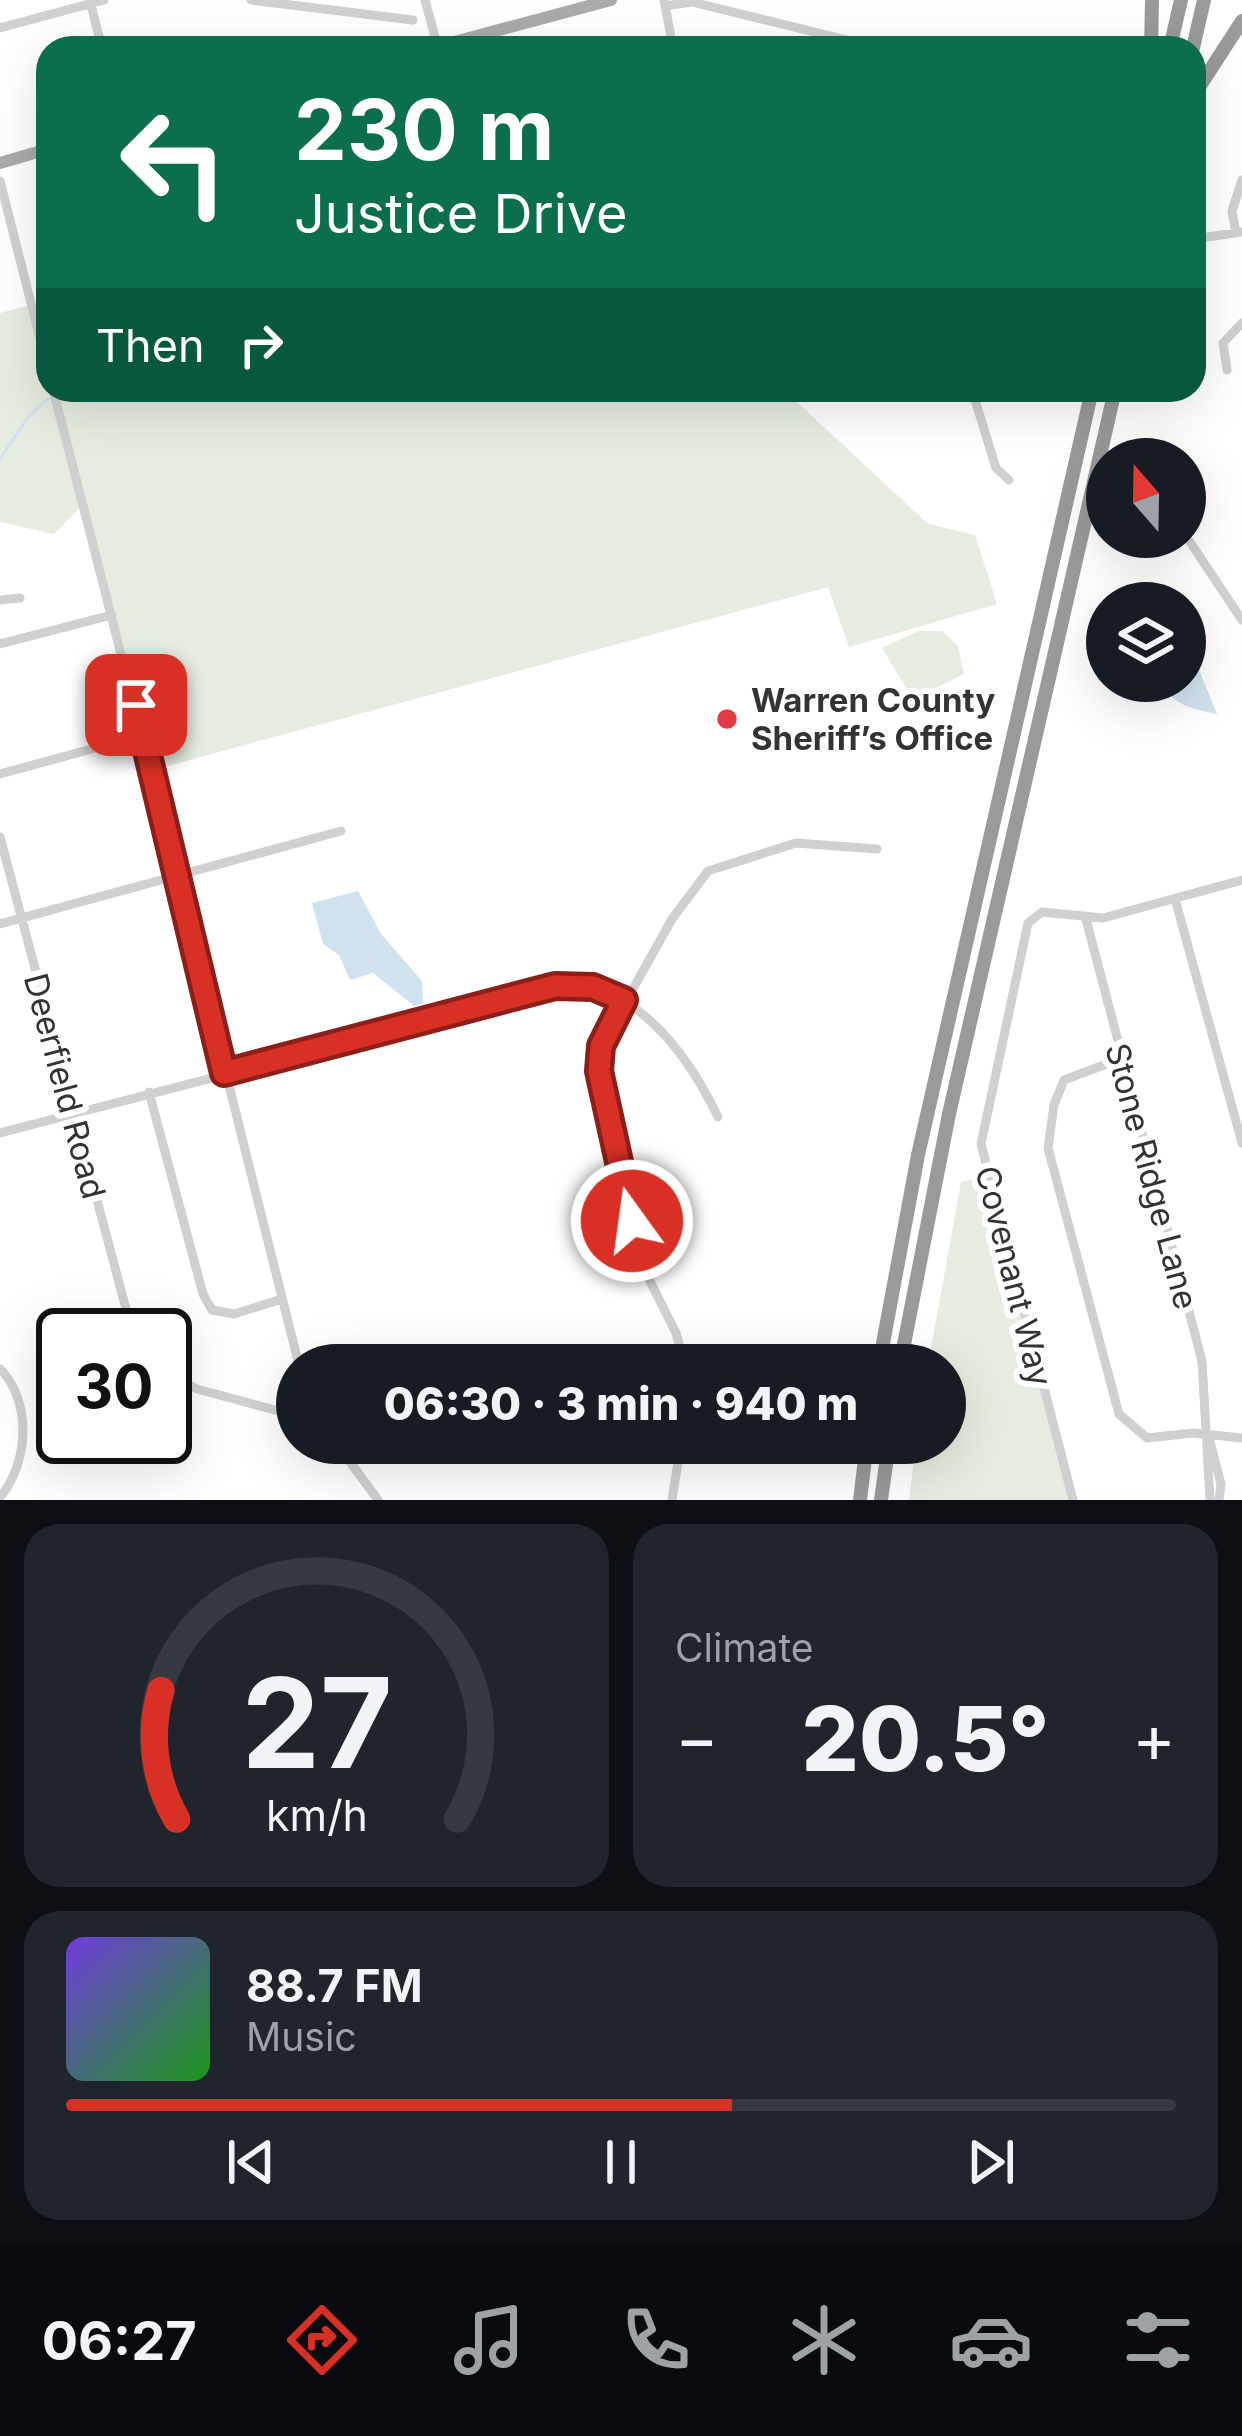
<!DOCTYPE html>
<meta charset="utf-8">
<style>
body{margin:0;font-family:Inter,sans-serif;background:#20242c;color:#f1f3f6;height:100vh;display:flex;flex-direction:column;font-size:45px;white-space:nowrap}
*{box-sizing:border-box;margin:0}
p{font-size:39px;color:#9ea1a6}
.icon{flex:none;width:66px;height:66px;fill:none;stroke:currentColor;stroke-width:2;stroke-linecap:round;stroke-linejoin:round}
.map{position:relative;height:1500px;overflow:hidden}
.panel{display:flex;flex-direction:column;gap:24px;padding:24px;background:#0d0f14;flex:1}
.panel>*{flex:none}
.top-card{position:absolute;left:36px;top:36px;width:1170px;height:366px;border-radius:36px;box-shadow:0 12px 48px #0002;background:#0b6e4f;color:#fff;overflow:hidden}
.needle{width:78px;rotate:340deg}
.tools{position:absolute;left:1086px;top:438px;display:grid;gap:24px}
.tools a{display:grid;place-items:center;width:120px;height:120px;border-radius:50%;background:#171b24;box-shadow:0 12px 48px #0002;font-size:60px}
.speed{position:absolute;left:36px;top:1308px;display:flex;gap:24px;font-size:60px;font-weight:700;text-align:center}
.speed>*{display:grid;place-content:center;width:156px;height:156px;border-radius:50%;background:#171b24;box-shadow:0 12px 48px #0002;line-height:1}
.speed .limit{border:6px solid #111;border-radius:18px;background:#fff;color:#111}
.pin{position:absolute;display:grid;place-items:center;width:102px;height:102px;color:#fff;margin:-51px;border-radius:24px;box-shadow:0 6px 18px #0006}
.me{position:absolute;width:132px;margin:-66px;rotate:346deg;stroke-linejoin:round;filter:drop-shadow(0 0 9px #0008)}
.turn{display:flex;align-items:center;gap:42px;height:252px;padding:0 60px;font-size:54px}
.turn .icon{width:156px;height:156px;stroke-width:2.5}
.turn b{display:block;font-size:84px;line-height:102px}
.then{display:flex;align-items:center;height:114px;padding:0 60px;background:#0003;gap:24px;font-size:45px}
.big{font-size:90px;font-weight:800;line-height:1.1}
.panel .widget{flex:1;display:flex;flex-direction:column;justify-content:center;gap:18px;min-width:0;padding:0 42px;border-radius:36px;background:#20242c}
.panel .dial{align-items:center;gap:0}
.dial svg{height:312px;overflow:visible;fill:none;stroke:#363941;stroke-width:7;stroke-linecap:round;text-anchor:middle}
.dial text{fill:#f1f3f6;stroke:none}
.song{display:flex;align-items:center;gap:36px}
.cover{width:144px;height:144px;border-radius:18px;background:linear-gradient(135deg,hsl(260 70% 55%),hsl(120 70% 35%))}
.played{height:12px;border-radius:6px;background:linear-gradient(90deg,#d93025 60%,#363941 60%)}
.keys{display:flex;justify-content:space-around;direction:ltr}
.heat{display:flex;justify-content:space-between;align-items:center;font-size:66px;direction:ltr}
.panel .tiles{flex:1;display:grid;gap:24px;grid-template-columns:1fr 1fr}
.widget:last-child{grid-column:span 2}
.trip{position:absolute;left:276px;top:1344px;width:690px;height:120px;border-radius:60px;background:#171b24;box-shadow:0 12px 48px #0002;font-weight:800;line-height:120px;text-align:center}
.tabs{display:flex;height:192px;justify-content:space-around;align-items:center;background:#090b0e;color:#9ea1a6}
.tabs .icon{width:84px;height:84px}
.tabs .selected{color:#d93025}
.tabs b{font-size:54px;color:#f1f3f6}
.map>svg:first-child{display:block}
.green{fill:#e6ecdf}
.water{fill:#cfe2ee}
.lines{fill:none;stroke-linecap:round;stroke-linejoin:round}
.stream{stroke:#cfe2ee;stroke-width:3}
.minor{stroke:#d0d0d0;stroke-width:9}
.major{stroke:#ababab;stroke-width:12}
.highway{stroke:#9a9a9a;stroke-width:14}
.route-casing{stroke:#8d1f18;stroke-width:30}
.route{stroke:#d93025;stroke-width:21}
.poi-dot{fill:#e63946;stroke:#fff;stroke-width:4.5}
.labels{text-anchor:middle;stroke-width:12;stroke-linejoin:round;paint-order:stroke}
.poi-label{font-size:33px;font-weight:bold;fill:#333;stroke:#fff;text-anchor:start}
.street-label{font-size:33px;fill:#333;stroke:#fff}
</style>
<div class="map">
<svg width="1242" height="1500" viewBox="0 0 1242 1500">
<rect width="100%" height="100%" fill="#fff"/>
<path class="green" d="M48 300V390H784L928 524 975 535 997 604 849 647 828 587 153 770 82 505 54 534 0 522V313Z
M918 631H942L958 646 964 674 913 699 882 648Z
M987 1176 1074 1500H909L916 1443H945V1365H928L961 1182Z"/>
<path class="water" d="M1185 635 1217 714C1190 708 1174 706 1159 681H1185Z
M358 891 381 934 422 981 423 1003 414 1006 373 973 350 980 339 955 323 944 312 903Z"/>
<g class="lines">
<path class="stream" d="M0 459 29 416 58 390"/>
<path class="minor" d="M251 0 413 20
M425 0 438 48
M664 0 673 48
M90 1 102 48
M665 6 692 2 879 48
M0 28 104 0
M0 181 48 370
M1236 233 1232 211 1242 180
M1194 239 1242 232
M1227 370 1223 343 1242 323
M53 390C138 714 217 1040 299 1365
M972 390 996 468 1009 480
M1190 542 1242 620
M0 600 20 598
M0 644 112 615
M0 774 143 735
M0 837 133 1335
M1175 899 1242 1143
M1086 919 1202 1361 1210 1500
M0 924 341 831
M1120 1059 1064 1080 1054 1105 1048 1148 1119 1414 1147 1438 1193 1433 1242 1438
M149 1092 203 1294 212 1310 234 1314 282 1299
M0 1133 571 985C641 988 690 1059 718 1117
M685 1365 676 1333 643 1267 603 1103 601 1046 672 919 708 871 796 843 877 849
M0 1369C32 1401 29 1463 0 1497
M165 1373 197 1389 297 1416
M1208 1434 1221 1484 1219 1500
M336 1443 378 1500
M672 1500 681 1443
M1073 1500 981 1144 1028 923 1042 912 1103 918 1242 880"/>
<path class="major" d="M432 48 611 0
M0 163 48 149"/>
<path class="highway" d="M1151 48 1152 0
M1170 48 1181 0
M1193 48 1204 0
M1194 95 1242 21
M879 1365 918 1155 1092 390
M900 1365 949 1114 1115 390
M860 1500 867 1443
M881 1500 889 1443"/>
</g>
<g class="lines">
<defs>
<path id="route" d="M136 705 224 1073 555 986 593 987 624 1000 601 1046 599 1071 632 1221"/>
</defs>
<use href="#route" class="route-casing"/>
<use href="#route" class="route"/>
</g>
<circle class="poi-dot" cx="727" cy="719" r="12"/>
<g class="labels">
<g class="poi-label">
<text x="751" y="712">Warren County<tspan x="751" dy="38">Sheriff’s Office</tspan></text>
</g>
<g class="street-label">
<text transform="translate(65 1086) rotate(75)" y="12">Deerfield Road</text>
<text transform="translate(1152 1176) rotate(75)" y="12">Stone Ridge Lane</text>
<text transform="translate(1014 1276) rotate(76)" y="12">Covenant Way</text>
</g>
</g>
</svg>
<div class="tools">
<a><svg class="needle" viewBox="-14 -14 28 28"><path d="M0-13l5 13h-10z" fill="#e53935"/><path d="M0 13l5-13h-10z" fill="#9ea1a6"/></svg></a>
<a><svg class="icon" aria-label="layers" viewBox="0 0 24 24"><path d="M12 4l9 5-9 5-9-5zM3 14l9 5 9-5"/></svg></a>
</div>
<div class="speed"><div class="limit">30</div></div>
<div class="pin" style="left:136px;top:705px;background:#d93025"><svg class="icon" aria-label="arrive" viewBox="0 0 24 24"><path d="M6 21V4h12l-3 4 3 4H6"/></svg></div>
<svg class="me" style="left:632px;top:1221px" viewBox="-20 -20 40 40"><circle r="17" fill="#d93025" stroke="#fff" stroke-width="3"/><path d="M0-11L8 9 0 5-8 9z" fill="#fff"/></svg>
<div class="trip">06:30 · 3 min · 940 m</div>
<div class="top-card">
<div class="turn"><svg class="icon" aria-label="left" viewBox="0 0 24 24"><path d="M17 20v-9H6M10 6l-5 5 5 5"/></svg><div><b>230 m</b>Justice Drive</div></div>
<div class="then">Then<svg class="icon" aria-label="right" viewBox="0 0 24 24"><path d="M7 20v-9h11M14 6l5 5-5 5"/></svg></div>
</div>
</div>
<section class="panel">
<div class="tiles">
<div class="widget dial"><svg viewBox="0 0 100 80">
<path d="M14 69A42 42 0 1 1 86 69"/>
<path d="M14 69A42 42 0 0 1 10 36" stroke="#d93025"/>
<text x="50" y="56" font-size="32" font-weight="700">27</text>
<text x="50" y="72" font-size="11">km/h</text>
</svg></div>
<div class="widget"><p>Climate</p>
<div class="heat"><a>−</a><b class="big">20.5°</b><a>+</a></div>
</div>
<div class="widget">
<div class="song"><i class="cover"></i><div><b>88.7 FM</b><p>Music</p></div></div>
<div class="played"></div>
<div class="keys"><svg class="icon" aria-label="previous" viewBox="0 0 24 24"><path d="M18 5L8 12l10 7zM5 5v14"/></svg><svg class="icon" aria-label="pause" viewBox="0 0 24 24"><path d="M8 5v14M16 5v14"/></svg><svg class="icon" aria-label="next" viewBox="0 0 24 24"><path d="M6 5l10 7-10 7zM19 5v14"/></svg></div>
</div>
</div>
</section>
<nav class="tabs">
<b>06:27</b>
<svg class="icon selected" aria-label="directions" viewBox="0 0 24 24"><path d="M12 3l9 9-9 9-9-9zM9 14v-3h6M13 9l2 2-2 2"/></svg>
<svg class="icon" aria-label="music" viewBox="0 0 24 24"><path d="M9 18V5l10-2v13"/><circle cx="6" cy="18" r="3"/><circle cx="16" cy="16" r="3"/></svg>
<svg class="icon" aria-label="phone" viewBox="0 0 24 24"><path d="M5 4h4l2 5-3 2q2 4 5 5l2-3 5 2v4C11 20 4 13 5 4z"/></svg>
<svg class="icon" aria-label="climate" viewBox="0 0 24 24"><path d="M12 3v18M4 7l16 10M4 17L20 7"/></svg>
<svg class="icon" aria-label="car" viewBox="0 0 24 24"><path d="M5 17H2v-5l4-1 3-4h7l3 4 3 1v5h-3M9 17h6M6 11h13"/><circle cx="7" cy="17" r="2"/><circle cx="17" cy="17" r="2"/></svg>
<svg class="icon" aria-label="filters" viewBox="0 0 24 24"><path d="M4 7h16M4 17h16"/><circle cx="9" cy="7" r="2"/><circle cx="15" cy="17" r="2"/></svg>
</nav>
